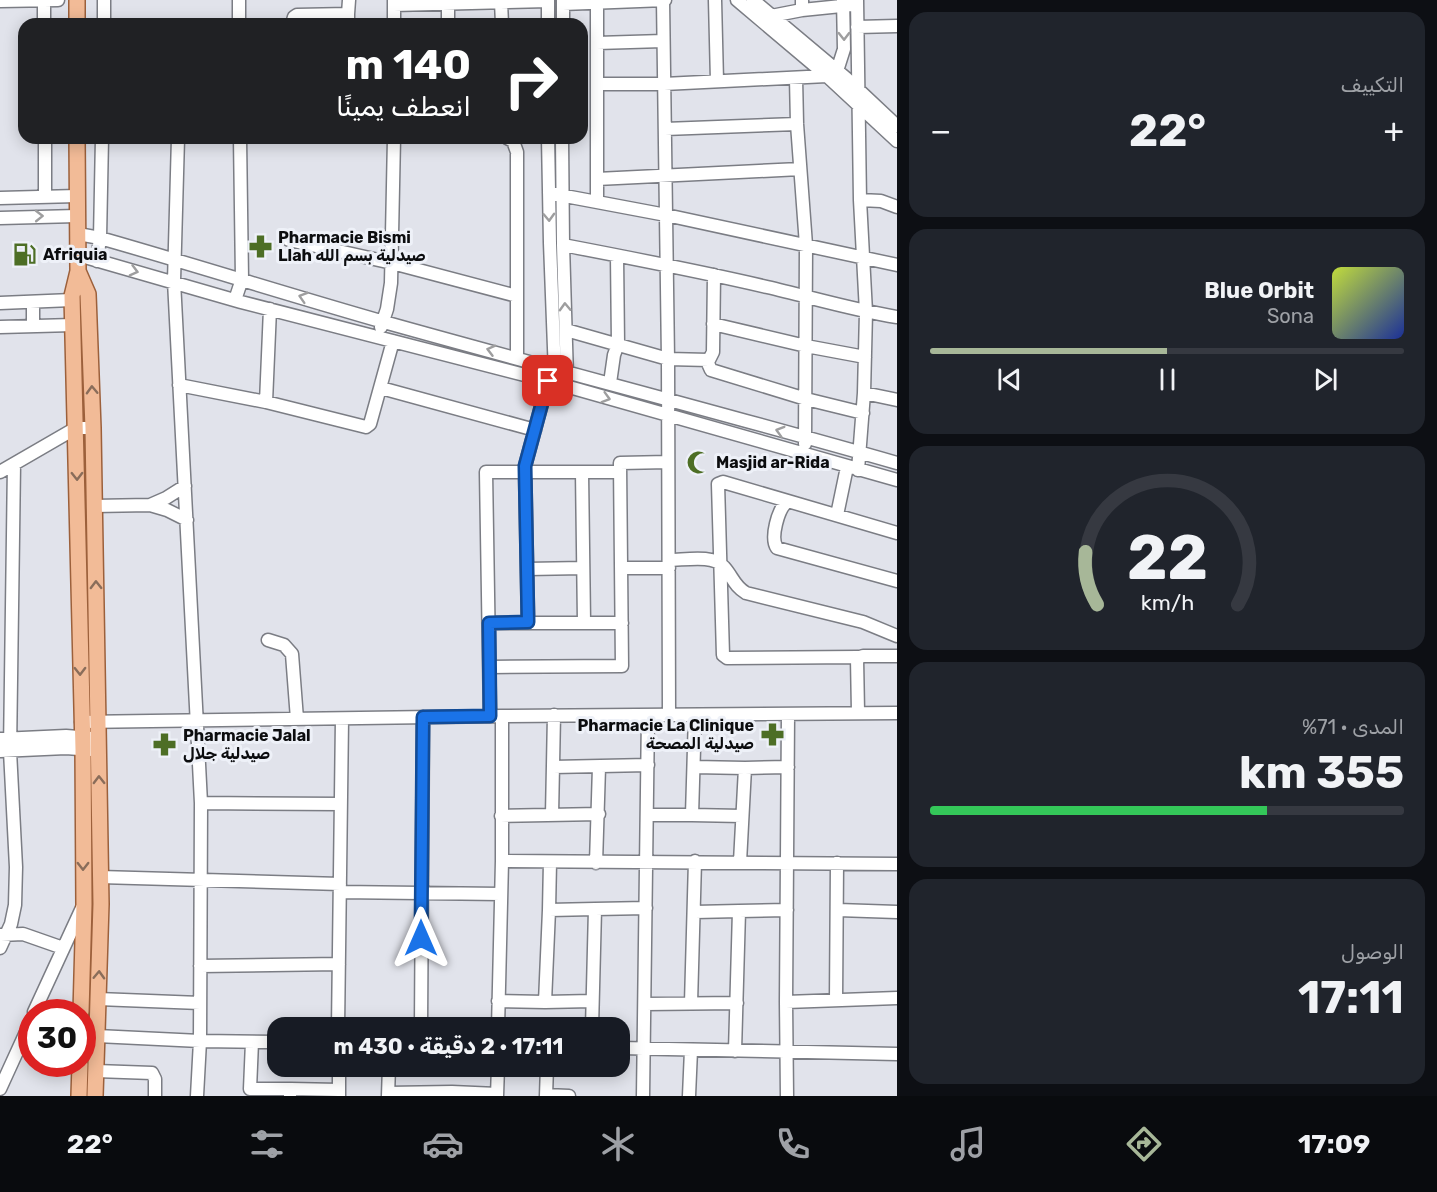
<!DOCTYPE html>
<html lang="ar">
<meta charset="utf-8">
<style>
body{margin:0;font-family:Rubik,Vazirmatn,sans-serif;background:#20242c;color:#f1f3f6;direction:rtl;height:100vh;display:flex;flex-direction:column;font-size:22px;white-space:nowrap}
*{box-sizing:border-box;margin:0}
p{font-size:20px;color:#9ea1a6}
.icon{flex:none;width:33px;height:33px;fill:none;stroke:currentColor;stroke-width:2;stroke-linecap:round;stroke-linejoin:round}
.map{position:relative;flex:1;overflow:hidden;direction:ltr}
.details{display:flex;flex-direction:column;gap:12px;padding:12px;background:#0d0f14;width:540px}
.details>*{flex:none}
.banner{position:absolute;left:18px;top:18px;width:570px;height:126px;border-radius:18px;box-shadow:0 3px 15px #0003;direction:rtl;background:#202124;color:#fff;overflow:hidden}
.speed{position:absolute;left:18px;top:999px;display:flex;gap:12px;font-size:30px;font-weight:700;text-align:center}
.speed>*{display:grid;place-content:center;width:78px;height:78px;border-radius:50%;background:#171b24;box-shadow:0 3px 15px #0003;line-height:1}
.speed .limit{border:9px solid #d22;background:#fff;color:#111}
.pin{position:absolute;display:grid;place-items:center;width:51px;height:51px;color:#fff;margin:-26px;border-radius:12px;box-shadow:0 3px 9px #0006}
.me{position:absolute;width:66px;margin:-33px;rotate:0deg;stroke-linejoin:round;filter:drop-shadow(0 0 4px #0008)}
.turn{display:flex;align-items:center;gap:21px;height:126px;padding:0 18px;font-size:27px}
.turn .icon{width:78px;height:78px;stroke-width:2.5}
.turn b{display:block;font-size:42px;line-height:51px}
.big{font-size:45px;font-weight:700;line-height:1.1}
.details .tile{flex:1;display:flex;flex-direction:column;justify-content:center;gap:9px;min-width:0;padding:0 21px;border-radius:18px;background:#20242c}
.details .dial{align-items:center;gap:0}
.dial svg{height:156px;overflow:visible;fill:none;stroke:#363941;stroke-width:7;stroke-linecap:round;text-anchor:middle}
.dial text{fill:#f1f3f6;stroke:none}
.song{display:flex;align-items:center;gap:18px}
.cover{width:72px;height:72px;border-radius:9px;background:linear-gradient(135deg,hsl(70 70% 55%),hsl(230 70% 35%))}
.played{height:6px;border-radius:3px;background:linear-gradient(90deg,#a7b798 50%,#363941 50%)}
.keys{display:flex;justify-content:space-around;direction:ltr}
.heat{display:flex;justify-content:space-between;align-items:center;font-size:33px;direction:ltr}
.charge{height:9px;border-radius:4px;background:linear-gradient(90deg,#34c759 71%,#363941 0)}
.trip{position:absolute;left:267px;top:1017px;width:363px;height:60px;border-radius:18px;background:#171b24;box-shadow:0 3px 15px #0003;font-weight:700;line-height:60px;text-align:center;direction:rtl}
.menu{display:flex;height:96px;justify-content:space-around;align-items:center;background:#090b0e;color:#9ea1a6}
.menu .icon{width:42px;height:42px}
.menu .selected{color:#a7b798}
.menu b{font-size:27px;color:#f1f3f6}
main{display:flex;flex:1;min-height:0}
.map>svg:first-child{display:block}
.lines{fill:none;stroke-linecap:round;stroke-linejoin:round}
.minor-casing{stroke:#7b7d84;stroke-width:15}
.major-casing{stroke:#9c603b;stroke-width:18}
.minor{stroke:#fff;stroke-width:12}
.major{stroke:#f2bb97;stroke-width:15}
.oneway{stroke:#9e9e9f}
.oneway2{stroke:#8a6d5a}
.route-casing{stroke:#114b97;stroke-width:15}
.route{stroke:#1a73e8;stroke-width:10}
.labels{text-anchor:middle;stroke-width:6;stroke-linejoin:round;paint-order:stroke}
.poi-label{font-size:16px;font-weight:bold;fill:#0c0d0f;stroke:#eef1f8;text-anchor:start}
</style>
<main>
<section class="details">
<div class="tile"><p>التكييف</p>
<div class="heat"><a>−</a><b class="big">22°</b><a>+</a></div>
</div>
<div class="tile">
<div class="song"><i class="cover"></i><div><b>Blue Orbit</b><p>Sona</p></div></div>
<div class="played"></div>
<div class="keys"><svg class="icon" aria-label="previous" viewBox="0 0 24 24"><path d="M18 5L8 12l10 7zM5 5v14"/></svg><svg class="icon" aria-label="pause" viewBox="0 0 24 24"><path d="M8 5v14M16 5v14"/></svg><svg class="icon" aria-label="next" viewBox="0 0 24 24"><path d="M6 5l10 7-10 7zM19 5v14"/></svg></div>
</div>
<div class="tile dial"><svg viewBox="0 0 100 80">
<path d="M14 69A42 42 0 1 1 86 69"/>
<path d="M14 69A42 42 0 0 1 8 42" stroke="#a7b798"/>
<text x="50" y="56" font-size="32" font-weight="700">22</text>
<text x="50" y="72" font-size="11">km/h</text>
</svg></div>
<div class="tile"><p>المدى · 71%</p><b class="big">355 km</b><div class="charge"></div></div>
<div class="tile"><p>الوصول</p><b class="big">17:11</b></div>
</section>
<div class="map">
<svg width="897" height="1096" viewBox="0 0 897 1096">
<rect width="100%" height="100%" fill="#e1e3eb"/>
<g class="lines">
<defs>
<path id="minor" d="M44 0V24
M104 0V24
M239 0V24
M394 0V24
M548 0V24
M663 0 668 359 669 715
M715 0 717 81
M737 0 827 76 897 141
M753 0 846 78 897 126
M857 0 860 200 866 312 864 393 858 470
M0 1 58 0
M501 2 502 24
M448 3V24
M563 4 665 0
M394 5 548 1
M802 10 851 5
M348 14 349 0
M766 17 802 10V0
M292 24 294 17 297 15 348 14V24
M563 24V0
M857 27 897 26
M597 43 663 41
M796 78 797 124 806 245 805 444
M597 84H664L827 76 837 71 844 49 843 0
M665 129 797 124
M45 138V197
M178 138 174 281 201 803 200 1041 197 1096
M507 138 513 141 517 152V357
M548 138 550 243 555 374
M562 138 563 245 567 377
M597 179 800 169
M549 193 597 202V0
M0 198 77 196
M860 200 881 201 897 207
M597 202 666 215 897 265
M0 218 77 216
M78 234 100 238C195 265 289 295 384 322 555 370 726 414 897 463
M289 240 392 263 517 296
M563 245C631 258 699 271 767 287 810 297 853 310 897 317
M78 255 241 302 548 381 897 480
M97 261 100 238 102 138
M235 300 242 279 240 138
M33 302V326
M0 303 72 300
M713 324 806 346 865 357
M0 327 73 325
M381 327 387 309 391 283 394 138
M566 330 668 359 709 360 713 352 714 275
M707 361 711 370 806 399 863 413
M610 383 614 355 618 344 617 256
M179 385 266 402 366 427 370 424 393 341
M381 388 535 430
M864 393 897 400
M266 402 270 309
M0 472 76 428H93
M582 472 584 622
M787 502C778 509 770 538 777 548L897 581
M150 505 166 498 185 486
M94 506 150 505 167 510 187 520
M837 515 847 467
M669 560C685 560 713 554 724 567 733 577 734 586 746 593L863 622 897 636
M621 568H669
M527 569 583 568
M489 623H622
M528 623 525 466 548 381
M268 640 284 645 292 654 297 719
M858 657 727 658 723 655 718 484 723 482 897 533
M490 667 622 666 620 463 668 462
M858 712 857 658 863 656H897
M490 716 486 472H620
M81 722 502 716 897 713
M0 739 66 736 91 738
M0 751 66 748 92 750
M553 767 648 765
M694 767 745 768
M201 803 341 804
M552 815 554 715
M648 815H692L695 715
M692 815 742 816
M501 816 599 814
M502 861 897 864
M550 862 549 910 595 909 592 1028
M740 862 745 768 788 767
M596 863 599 767
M100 877 340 884
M340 892 501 894
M595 909 646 908
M838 910 897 912
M695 912 739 911
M1 935 23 934 63 948
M0 948 11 924 15 905 16 867 10 751 14 464
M200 966 339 964
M98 999 200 1003
M836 1000 837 863
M498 1001 545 1002 549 910
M545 1002 592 1001
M786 1002 897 998
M691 1003 695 861
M645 1004 737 1003
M34 1012 82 908
M338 1028 342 719
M421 1028 423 717
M498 1028 502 861V716
M97 1036 200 1041 278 1042
M252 1042 250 1089H291
M620 1048 897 1054
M735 1051 739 911 787 910
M339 1066V1096
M96 1071 152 1073 155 1079V1096
M0 1089 32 1019
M388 1093 452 1092
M290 1095 291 1089 339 1090
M546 1095 569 1096
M388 1096 389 1066
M452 1096V1092L497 1094
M497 1096 498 1066
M546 1096 547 1066
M643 1096 648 715
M689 1096 691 1050
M787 1096 786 1002 788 714"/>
<path id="major" d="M77 0V24
M77 138 78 271 72 296 83 749 84 904 81 1012
M78 271 88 294 93 428 101 904 95 1096
M79 1096 80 1064"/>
</defs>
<use href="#minor" class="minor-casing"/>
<use href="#major" class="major-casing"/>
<use href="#minor" class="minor"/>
<use href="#major" class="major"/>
</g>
<defs><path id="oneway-chevron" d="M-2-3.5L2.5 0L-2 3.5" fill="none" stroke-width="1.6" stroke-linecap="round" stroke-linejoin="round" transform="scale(1.5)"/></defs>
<g class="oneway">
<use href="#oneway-chevron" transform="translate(844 36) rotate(89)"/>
<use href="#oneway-chevron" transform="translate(39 216) rotate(-1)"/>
<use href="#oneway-chevron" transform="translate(549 217) rotate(88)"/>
<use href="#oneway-chevron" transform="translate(134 271) rotate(15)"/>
<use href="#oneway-chevron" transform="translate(303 297) rotate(-163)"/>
<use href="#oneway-chevron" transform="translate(565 307) rotate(-92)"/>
<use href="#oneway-chevron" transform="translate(491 350) rotate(-165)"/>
<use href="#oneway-chevron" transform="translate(606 398) rotate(16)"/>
<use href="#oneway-chevron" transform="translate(780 431) rotate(-164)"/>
</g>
<g class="oneway2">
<use href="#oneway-chevron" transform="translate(92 390) rotate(-92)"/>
<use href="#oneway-chevron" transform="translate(77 476) rotate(89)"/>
<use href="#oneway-chevron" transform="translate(96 585) rotate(-91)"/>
<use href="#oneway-chevron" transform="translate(80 671) rotate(89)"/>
<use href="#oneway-chevron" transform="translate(99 780) rotate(-91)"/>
<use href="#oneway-chevron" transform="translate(83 866) rotate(90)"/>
<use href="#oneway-chevron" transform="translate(99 975) rotate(-88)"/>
</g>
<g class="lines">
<defs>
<path id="route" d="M421 938 423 717 490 716 489 623 528 622 525 466 548 381"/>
</defs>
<use href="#route" class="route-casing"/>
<use href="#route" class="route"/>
</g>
<defs>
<symbol id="pharmacy-bare" viewBox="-9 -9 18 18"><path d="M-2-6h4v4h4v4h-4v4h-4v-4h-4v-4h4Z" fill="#4d6e25" stroke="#eef1f8" stroke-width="2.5" paint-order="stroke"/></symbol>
<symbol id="fuel-bare" viewBox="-9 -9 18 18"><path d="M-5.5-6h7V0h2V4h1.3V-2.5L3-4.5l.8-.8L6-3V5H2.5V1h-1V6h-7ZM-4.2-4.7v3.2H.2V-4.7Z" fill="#4d6e25" stroke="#eef1f8" stroke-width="2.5" paint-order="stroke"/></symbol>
<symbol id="mosque-bare" viewBox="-9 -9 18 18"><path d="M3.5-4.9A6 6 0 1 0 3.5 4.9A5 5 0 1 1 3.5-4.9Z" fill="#4d6e25" stroke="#eef1f8" stroke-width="2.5" paint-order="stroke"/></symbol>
</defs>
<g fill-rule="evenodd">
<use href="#pharmacy-bare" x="244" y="230" width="33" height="33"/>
<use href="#fuel-bare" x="8" y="238" width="33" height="33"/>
<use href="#mosque-bare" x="682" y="446" width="33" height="33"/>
<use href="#pharmacy-bare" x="756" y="718" width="33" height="33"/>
<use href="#pharmacy-bare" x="148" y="728" width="33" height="33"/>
</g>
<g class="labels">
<g class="poi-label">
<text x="278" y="243">Pharmacie Bismi<tspan x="278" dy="18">Llah صيدلية بسم الله</tspan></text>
<text x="43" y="260">Afriquia</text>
<text x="716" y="468">Masjid ar-Rida</text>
<text x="754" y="731" text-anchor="end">Pharmacie La Clinique<tspan x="754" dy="18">صيدلية المصحة</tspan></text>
<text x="183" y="741">Pharmacie Jalal<tspan x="183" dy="18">صيدلية جلال</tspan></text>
</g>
</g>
</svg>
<div class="speed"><div class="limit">30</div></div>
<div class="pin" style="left:548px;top:381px;background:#d93025"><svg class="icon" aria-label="arrive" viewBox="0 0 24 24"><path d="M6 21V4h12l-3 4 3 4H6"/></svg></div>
<svg class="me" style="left:421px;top:938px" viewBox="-20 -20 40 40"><path d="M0-17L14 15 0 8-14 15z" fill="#1a73e8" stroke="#fff" stroke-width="4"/></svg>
<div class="trip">17:11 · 2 دقيقة · 430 m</div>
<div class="banner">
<div class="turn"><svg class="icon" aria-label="right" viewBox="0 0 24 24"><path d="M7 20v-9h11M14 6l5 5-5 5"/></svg><div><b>140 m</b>انعطف يمينًا</div></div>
</div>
</div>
</main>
<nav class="menu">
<b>17:09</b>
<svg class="icon selected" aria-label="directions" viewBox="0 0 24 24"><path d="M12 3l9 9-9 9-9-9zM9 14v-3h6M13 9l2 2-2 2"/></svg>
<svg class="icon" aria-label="music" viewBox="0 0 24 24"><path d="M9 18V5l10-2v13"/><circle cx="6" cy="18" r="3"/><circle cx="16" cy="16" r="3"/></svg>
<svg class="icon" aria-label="phone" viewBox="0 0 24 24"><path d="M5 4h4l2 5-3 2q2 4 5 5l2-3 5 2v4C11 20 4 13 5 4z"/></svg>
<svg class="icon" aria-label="climate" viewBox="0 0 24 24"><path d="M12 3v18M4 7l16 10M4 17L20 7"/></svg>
<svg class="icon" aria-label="car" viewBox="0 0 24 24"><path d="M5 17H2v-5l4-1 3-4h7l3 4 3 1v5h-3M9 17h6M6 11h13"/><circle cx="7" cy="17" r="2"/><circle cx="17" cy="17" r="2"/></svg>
<svg class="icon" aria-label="filters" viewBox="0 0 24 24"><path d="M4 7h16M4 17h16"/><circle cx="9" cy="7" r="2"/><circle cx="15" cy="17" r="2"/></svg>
<b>22°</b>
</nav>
